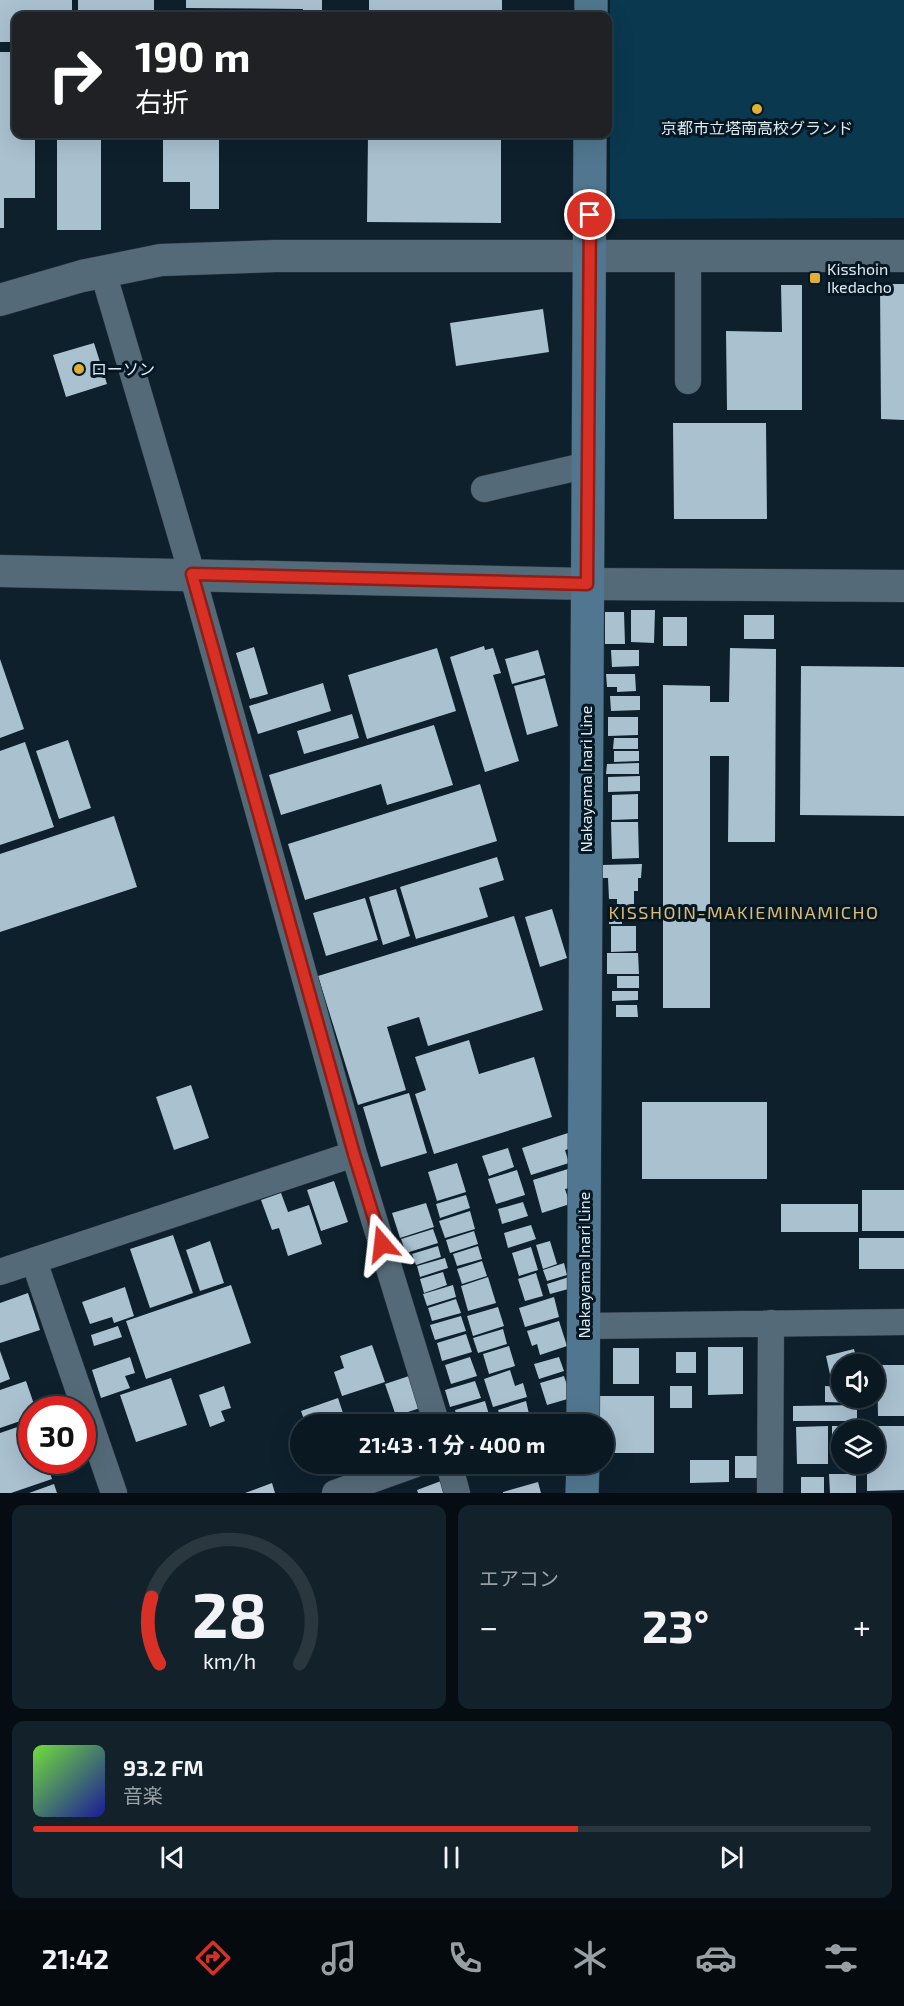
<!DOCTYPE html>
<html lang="ja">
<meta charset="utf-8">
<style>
body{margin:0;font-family:"Exo 2","Noto Sans JP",sans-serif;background:#13212a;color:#f1f3f6;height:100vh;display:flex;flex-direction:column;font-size:22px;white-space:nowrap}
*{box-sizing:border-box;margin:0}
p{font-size:20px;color:#99a0a5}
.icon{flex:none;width:33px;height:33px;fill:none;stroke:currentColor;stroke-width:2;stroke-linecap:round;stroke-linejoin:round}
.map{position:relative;height:1493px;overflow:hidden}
.side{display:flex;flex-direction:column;gap:12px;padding:12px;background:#060d12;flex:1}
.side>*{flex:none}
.banner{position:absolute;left:12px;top:12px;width:600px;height:126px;border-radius:12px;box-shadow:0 6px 24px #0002,0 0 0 2px #2a373f;background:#202124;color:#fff;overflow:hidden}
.buttons{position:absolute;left:831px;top:1354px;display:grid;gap:12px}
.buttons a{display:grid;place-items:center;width:54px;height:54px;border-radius:50%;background:#0a1821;box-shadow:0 6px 24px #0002,0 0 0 2px #2a373f;font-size:30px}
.speed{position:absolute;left:18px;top:1396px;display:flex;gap:12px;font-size:30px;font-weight:700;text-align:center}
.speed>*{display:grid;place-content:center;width:78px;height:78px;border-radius:50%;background:#0a1821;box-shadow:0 6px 24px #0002,0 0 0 2px #2a373f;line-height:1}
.speed .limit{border:9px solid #d22;background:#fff;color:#111}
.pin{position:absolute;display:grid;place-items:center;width:51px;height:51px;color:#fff;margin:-26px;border:3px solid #fff;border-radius:50%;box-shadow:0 2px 6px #0007}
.me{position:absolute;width:66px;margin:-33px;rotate:343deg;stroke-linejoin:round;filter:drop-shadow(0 0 4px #0008)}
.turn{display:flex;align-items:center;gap:21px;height:126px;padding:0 24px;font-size:27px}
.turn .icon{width:78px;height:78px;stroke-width:2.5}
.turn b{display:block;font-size:42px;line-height:51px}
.big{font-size:45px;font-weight:700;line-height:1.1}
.side .card{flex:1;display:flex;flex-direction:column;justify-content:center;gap:9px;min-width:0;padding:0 21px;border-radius:12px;background:#13212a}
.side .dial{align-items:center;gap:0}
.dial svg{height:156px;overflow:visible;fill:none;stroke:#2a373f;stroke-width:7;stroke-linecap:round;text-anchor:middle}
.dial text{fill:#f1f3f6;stroke:none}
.song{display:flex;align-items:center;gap:18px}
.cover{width:72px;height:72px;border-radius:9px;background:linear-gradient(135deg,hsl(100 70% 55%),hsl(240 70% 35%))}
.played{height:6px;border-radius:3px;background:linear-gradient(90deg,#d93025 65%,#2a373f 65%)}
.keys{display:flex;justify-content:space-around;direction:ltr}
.heat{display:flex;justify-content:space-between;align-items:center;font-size:33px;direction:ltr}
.side .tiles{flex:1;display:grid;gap:12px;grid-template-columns:1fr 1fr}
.card:last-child{grid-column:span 2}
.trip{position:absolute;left:290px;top:1414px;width:324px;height:60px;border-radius:30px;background:#0a1821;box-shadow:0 6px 24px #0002,0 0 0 2px #2a373f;font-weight:700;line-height:60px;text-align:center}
.dock{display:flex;height:96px;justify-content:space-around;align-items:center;background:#040a0d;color:#99a0a5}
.dock .icon{width:42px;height:42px}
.dock .selected{color:#d93025}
.dock b{font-size:27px;color:#f1f3f6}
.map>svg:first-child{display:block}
.green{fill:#0a384f}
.building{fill:#aac1d0}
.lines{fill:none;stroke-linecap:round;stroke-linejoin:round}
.minor-casing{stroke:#313b45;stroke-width:27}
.tertiary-casing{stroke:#313b45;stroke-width:33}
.secondary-casing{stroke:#313b45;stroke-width:34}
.minor{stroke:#556a78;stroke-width:26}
.tertiary{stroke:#556a78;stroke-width:32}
.secondary{stroke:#50778f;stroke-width:33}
.route-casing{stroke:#8d1f18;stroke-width:15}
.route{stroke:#d93025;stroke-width:10}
.poi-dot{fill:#e0b034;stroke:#041722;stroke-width:2}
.labels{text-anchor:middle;stroke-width:6;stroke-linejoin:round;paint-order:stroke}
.poi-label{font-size:16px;fill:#deeaf2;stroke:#041722;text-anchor:start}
.street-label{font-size:16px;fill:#deeaf2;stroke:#041722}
.neighbourhood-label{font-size:18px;letter-spacing:1.5px;fill:#ddbc72;stroke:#041722}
</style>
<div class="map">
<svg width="904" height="1493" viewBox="0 0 904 1493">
<rect width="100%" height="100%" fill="#0d202c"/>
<path class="green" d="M610 0H904V218L610 219Z"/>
<path class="building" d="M0 0H72V16H16V42H0Z
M78 0H154V16H78Z
M186 0H322V10L321 16H302L303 9 186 8Z
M369 0H502V16H369Z
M0 52H16V134H35V198H4V228H0Z
M57 134H101V230H57Z
M163 134H219V209H190V182H163Z
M368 134H501V223L367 222Z
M880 284H904V420L881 419Z
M781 285H802V410H727L726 331 782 332Z
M543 309 549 352 456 366 450 323Z
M94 343 107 384 66 397 53 355Z
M673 423H766L767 519H674Z
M631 610H655L654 643 631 642Z
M605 612H624L625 644H605Z
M744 615H774V639H744Z
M663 617H687V646H663Z
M484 646 485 650 493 648 501 673 493 675 519 761 485 772 450 657Z
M254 647 268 694 250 699 236 653Z
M437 648 456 711 367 739 348 675Z
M730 648 776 649 775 842H728L729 756H710V1008H663V685L710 686V702H729Z
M538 650 545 675 512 684 505 659Z
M611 650H639V666L612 667Z
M0 659 24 729 0 738Z
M801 666 904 667V816L800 815Z
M606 674H635L636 691 617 692V687H607Z
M545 678 558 726 527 735 514 686Z
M323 683 331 711 258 734 249 706Z
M610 696H640V710L611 711Z
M352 714 359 738 304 754 297 731Z
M608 717H638V735L608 736Z
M434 725 453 785 387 805 381 784 281 815 269 775Z
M614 738H638V749H613Z
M68 740 91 808 59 819 36 751Z
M25 742 54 827 0 845V751Z
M614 751H639V761L614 762Z
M639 763V774H606L607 764Z
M640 776V791L608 792V777Z
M480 784 497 841 305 900 288 844Z
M638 794V819L612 820V795Z
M114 816 137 887 0 932V854Z
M611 822H638L639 858 612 859Z
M497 857 504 880 479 888 488 917 416 939 400 887Z
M642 864 641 878H638V891H634V909H617V899H609L608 878H601V865Z
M396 889 410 936 383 945 369 897Z
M365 898 378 940 326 956 313 913Z
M552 909 567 958 540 967 525 917Z
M609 915H622V924H609Z
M514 916 543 1010 428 1046 419 1017 387 1027 406 1090 358 1105 318 976Z
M611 926H636V951L611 952Z
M607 953H638L639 974H607Z
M617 976H639V988H617Z
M612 991H638V1000L612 1001Z
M616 1005H637L638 1017H616Z
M469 1040 479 1074 534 1057 552 1117 434 1154 415 1094 426 1090 415 1057Z
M191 1085 209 1138 174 1150 156 1097Z
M409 1093 427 1153 381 1167 363 1107Z
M642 1102H767V1179H642Z
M568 1133 573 1148 565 1150 569 1163 531 1175 522 1148Z
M508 1148 514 1167 489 1176 482 1156Z
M457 1163 466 1192 437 1201 428 1172Z
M571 1168 576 1186 565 1189 570 1204 542 1213 533 1180Z
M517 1170 525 1195 496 1204 488 1179Z
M334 1181 348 1222 321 1231 307 1190Z
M862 1190H904V1231H862Z
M281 1193 288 1212 309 1205 322 1244 288 1256 279 1228 272 1230 261 1200Z
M466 1195 470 1208 440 1218 436 1204Z
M523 1202 528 1216 502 1224 498 1209Z
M426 1203 434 1227 400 1238 392 1213Z
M781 1204H858V1232H781Z
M470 1211 475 1229 445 1238 439 1221Z
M531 1225 536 1239 508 1248 504 1233Z
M433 1229 438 1243 406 1253 401 1239Z
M474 1231 478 1244 450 1253 446 1240Z
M173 1235 193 1293 150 1308 130 1249Z
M859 1238H904V1269H859Z
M210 1241 224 1283 200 1291 186 1250Z
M550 1241 557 1264 543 1269 536 1245Z
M438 1246 441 1257 416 1265 412 1254Z
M478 1246 482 1259 457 1266 453 1254Z
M531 1247 538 1270 519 1276 512 1253Z
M445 1258 448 1268 420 1277 417 1266Z
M482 1261 487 1276 462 1284 457 1269Z
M564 1263 567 1275 547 1281 543 1270Z
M443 1272 447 1285 424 1293 420 1279Z
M536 1273 543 1296 525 1301 518 1279Z
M488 1277 496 1303 468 1311 461 1286Z
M569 1277 572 1288 550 1294 547 1284Z
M231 1285 251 1343 146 1379 126 1321Z
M453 1285 456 1297 427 1306 423 1294Z
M125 1287 134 1316 114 1323 112 1317 90 1324 82 1302Z
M28 1293 40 1330 0 1343V1303Z
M554 1297 559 1317 525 1327 519 1308Z
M456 1299 461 1313 432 1321 428 1308Z
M498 1307 504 1326 473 1336 467 1316Z
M461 1316 466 1331 435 1340 430 1325Z
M559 1321 567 1346 540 1355 537 1344 532 1346 527 1331Z
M118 1326 122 1337 94 1346 91 1335Z
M503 1329 507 1344 478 1353 473 1338Z
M466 1334 472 1352 442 1361 437 1343Z
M372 1345 385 1382 342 1396 334 1372 344 1368 340 1356Z
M509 1346 515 1366 489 1374 483 1354Z
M708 1347H743V1394L708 1395Z
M613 1348H639V1384H613Z
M854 1349 858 1365H842V1376L831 1379 826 1356Z
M0 1351 10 1379 0 1383Z
M676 1352H696V1373H676Z
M130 1357 135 1373 125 1376 130 1388 101 1398 92 1370Z
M470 1357 477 1376 451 1384 445 1365Z
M559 1357 564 1371 539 1379 534 1364Z
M877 1365H904V1416H878Z
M510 1370 515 1386 523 1383 527 1397 493 1407 484 1379Z
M409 1376 420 1408 396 1416 385 1384Z
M564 1376 571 1398 547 1405 540 1383Z
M171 1378 187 1425 136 1442 120 1395Z
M26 1381 36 1410H32V1417L0 1428V1390Z
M475 1381 481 1398 450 1407 445 1390Z
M224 1386 231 1408 221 1411 225 1421 210 1427 199 1395Z
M670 1386H692V1408H670Z
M825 1386 842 1387V1398H858V1403L825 1402Z
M596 1396H654V1453H603V1425H596Z
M338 1398 347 1425H306L301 1411Z
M485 1401 492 1425H476L474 1422 459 1425 455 1410Z
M526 1401 530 1418 514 1423 515 1425H503L498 1410Z
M857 1405V1421H793V1406Z
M536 1418 538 1425H517V1424Z
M32 1422V1461H46L52 1479 11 1493H0V1433Z
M828 1426V1464H797L796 1427Z
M832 1426H849V1431H842V1460H832Z
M868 1426H904V1490L867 1491V1464H874V1431H868Z
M735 1456H757V1478H735Z
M690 1460H729V1482L690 1483Z
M829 1474H856V1493H830Z
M801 1477H824V1493H801Z
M441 1481 446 1493H418L417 1490Z
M538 1482 541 1493H503V1492Z
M272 1483 275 1493H245Z
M54 1484 57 1493H29Z"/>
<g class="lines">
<defs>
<path id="minor" d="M688 257V381
M103 272 192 574 354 1154 437 1425
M484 489 588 465
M34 1261 114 1493
M0 1272 354 1154
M584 1326 904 1322
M449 1464 457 1493
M335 1493 416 1464
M770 1493 771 1323"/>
<path id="tertiary" d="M0 300 82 276 161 260 276 256H904
M0 571 587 584 904 586"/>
<path id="secondary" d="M591 16V0
M583 1425 590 134
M582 1493 583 1464"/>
</defs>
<use href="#minor" class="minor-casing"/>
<use href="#tertiary" class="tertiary-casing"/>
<use href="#secondary" class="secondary-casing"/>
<use href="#minor" class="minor"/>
<use href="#tertiary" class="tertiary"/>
<use href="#secondary" class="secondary"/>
</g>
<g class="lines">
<defs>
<path id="route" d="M382 1244 354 1154 192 574 587 584 590 215"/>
</defs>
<use href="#route" class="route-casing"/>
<use href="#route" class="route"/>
</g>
<g class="poi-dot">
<circle cx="757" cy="109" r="6"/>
<rect x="809" y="272" width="12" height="12" rx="3"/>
<circle cx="79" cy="369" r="6"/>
</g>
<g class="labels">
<g class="poi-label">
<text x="757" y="134" text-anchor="middle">京都市立塔南高校グランド</text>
<text x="827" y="275">Kisshoin<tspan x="827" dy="18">Ikedacho</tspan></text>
<text x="91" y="375">ローソン</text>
</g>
<g class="street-label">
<text transform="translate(586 779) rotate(-90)" y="6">Nakayama Inari Line</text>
<text transform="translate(584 1265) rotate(-90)" y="6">Nakayama Inari Line</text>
</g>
<g class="neighbourhood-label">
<text x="744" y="919">KISSHOIN-MAKIEMINAMICHO</text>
</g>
</g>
</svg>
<div class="buttons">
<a><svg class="icon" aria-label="sound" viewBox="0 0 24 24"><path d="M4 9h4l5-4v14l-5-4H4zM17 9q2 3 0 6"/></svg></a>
<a><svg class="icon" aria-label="layers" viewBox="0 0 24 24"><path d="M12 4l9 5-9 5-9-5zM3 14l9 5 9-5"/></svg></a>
</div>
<div class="speed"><div class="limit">30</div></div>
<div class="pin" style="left:590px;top:215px;background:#d93025"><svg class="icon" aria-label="arrive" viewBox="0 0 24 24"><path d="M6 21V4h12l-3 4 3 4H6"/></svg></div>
<svg class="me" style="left:382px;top:1244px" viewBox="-20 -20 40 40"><path d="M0-17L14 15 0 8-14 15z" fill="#d93025" stroke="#fff" stroke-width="4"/></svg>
<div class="trip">21:43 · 1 分 · 400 m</div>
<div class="banner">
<div class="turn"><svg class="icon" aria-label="right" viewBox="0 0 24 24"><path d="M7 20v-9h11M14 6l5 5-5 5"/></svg><div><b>190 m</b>右折</div></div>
</div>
</div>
<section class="side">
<div class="tiles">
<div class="card dial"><svg viewBox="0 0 100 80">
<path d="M14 69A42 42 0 1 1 86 69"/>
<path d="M14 69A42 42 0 0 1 10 35" stroke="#d93025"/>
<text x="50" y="56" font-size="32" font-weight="700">28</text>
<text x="50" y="72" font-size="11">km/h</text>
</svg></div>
<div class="card"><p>エアコン</p>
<div class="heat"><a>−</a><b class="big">23°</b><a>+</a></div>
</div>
<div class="card">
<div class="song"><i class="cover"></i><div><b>93.2 FM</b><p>音楽</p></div></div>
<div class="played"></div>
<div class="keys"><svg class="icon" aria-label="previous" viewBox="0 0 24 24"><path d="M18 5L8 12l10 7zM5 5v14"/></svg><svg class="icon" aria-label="pause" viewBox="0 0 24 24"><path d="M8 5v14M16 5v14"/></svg><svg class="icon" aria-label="next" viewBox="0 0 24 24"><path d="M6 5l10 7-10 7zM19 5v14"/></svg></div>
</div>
</div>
</section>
<nav class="dock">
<b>21:42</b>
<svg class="icon selected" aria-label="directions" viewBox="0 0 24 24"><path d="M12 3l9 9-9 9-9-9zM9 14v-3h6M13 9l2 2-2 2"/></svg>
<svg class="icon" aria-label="music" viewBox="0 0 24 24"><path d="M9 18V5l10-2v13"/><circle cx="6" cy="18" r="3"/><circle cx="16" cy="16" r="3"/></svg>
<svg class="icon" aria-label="phone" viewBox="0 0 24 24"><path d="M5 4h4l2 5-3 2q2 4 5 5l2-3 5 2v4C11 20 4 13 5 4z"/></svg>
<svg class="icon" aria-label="climate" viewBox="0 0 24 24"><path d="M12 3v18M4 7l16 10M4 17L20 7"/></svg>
<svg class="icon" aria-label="car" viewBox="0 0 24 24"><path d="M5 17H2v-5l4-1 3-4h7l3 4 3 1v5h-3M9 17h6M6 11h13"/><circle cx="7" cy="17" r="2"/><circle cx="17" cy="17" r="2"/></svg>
<svg class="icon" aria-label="filters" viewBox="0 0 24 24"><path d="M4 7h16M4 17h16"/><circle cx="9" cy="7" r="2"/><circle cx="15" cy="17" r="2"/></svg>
</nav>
